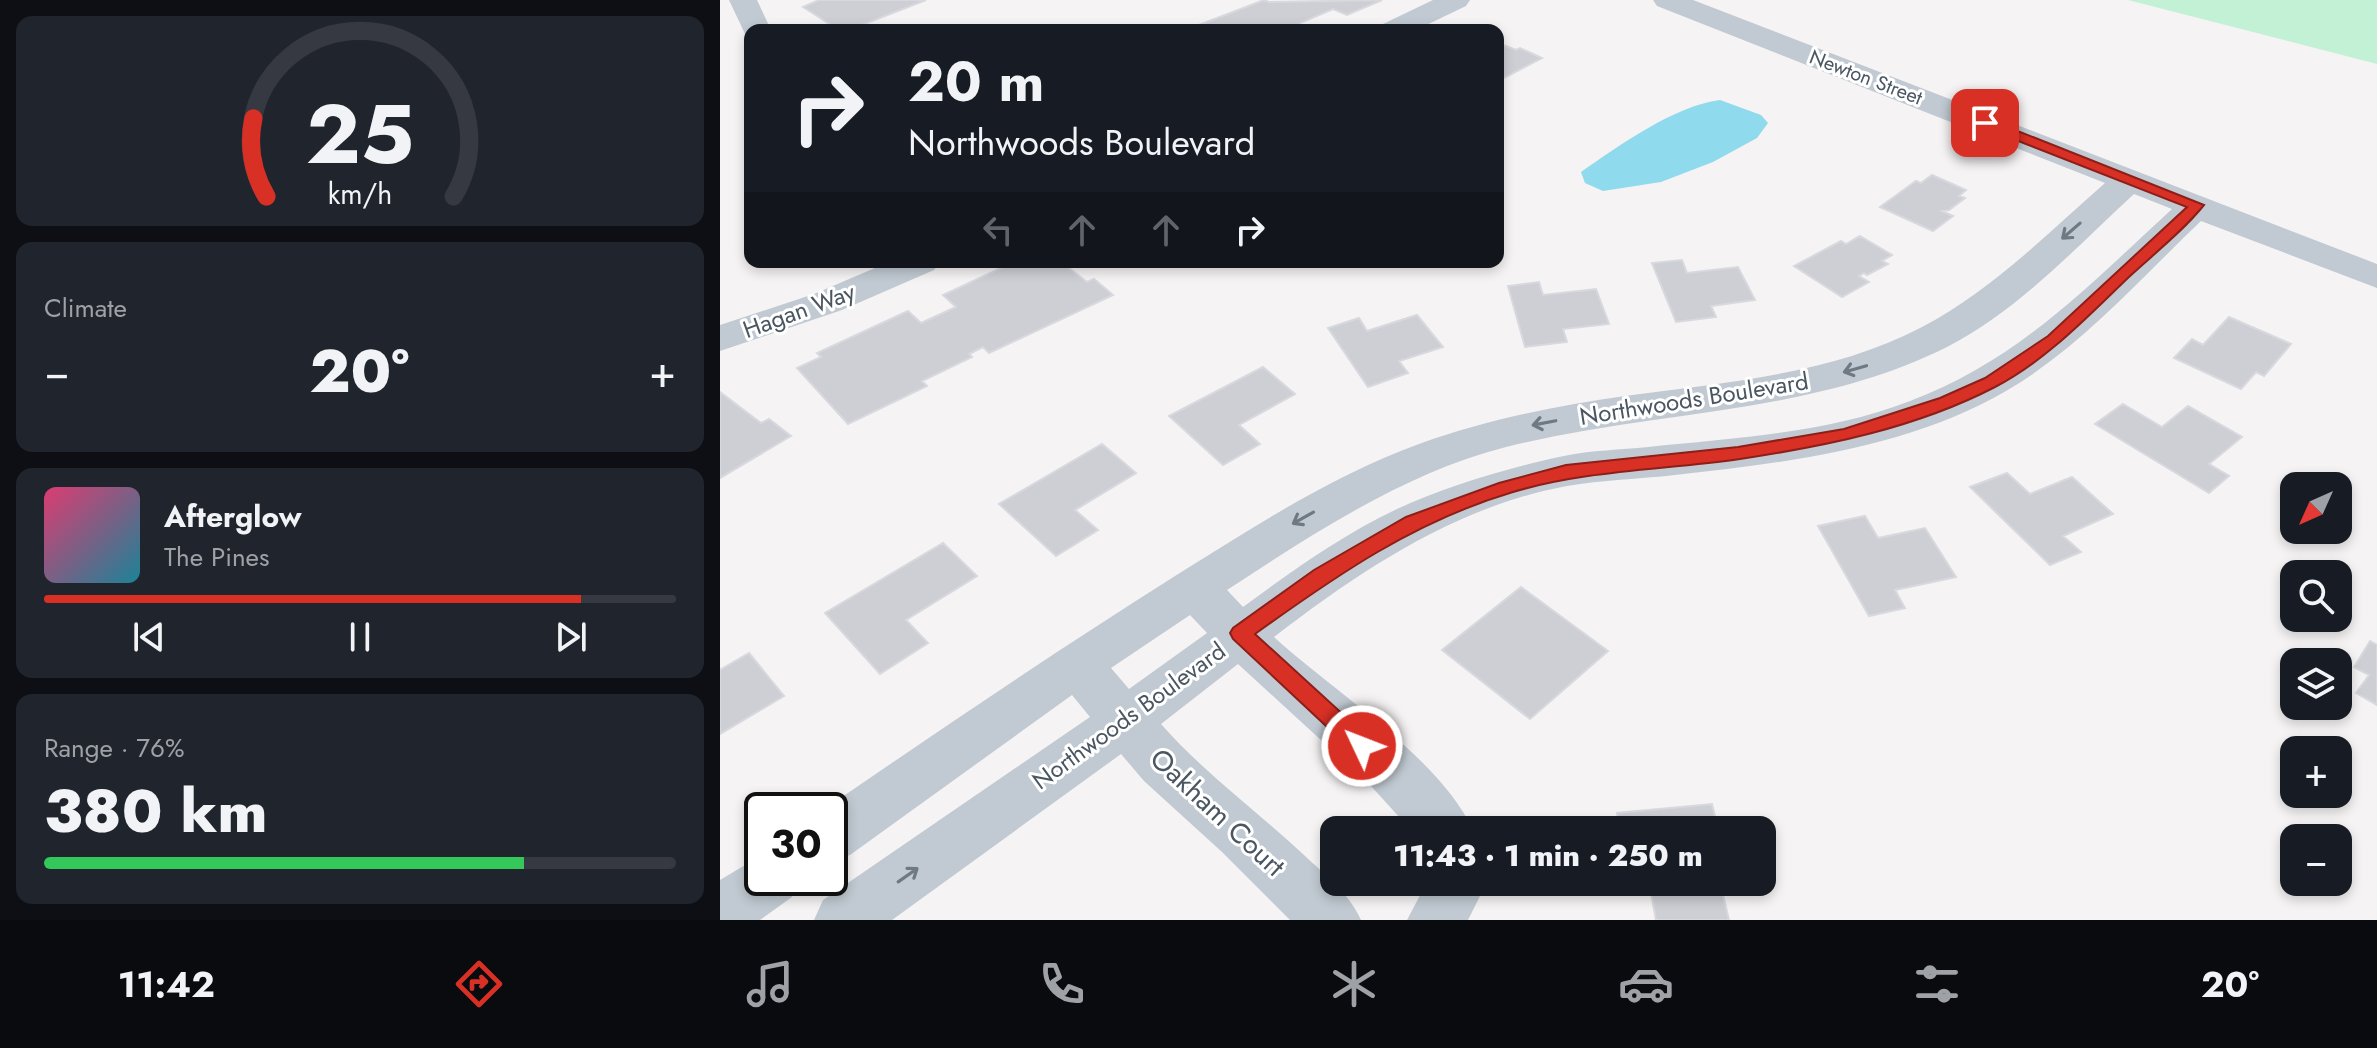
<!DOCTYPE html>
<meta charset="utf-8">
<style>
body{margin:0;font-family:Jost,sans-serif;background:#20242c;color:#f1f3f6;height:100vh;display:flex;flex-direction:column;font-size:30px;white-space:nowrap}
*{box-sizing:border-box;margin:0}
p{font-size:26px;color:#9ea1a6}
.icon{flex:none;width:44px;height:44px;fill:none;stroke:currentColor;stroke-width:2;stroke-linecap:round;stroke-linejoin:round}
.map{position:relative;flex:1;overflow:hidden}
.details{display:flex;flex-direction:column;gap:16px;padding:16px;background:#0d0f14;width:720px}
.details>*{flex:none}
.hud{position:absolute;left:24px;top:24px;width:760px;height:244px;border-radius:16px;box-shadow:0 4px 12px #0003;background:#171b24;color:#f1f3f6;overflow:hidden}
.needle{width:52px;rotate:225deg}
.tools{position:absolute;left:1560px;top:472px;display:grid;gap:16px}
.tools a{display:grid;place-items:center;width:72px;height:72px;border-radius:16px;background:#171b24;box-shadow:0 4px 12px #0003;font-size:40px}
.speed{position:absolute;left:24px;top:792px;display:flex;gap:16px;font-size:40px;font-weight:700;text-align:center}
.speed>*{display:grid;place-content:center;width:104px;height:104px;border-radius:50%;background:#171b24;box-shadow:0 4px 12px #0003;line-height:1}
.speed .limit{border:4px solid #111;border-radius:12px;background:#fff;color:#111}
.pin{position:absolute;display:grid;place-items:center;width:68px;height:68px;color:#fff;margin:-34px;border-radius:16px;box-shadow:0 4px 12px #0006}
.me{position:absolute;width:88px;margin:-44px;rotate:313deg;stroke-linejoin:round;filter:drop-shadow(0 0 6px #0008)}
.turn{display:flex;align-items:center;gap:28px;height:168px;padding:0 32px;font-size:36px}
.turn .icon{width:104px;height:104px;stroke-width:2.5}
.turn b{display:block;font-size:56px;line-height:68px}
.lanes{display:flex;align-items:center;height:76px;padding:0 32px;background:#0003;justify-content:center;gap:40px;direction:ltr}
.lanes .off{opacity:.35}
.big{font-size:60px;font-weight:800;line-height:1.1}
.details .tile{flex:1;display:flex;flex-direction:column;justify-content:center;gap:12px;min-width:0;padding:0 28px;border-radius:16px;background:#20242c}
.details .dial{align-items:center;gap:0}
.dial svg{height:208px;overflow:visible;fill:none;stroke:#363941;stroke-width:7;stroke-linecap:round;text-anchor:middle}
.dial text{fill:#f1f3f6;stroke:none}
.song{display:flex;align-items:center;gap:24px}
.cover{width:96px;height:96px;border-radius:12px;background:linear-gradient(135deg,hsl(340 70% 55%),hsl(190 70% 35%))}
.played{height:8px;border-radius:4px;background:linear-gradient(90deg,#d93025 85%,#363941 85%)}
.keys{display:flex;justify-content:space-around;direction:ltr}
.heat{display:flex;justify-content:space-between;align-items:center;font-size:44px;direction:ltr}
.charge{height:12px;border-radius:6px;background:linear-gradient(90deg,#34c759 76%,#363941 0)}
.trip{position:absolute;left:600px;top:816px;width:456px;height:80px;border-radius:16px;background:#171b24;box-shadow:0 4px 12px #0003;font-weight:800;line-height:80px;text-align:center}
.dock{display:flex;height:128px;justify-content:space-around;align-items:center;background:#090b0e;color:#9ea1a6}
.dock .icon{width:56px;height:56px}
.dock .active{color:#d93025}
.dock b{font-size:36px;color:#f1f3f6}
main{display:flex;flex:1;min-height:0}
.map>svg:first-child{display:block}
.green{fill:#c3f1d5}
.water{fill:#90daee}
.building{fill:#cdcfd5;stroke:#d7d9de;stroke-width:2}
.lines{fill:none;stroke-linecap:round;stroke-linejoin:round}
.minor{fill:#c1cad2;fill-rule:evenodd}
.oneway{stroke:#6e7983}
.route{fill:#d93025;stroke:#8d1f18;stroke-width:2}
.labels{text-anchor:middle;stroke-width:6;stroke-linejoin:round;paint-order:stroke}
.far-street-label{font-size:20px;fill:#4a5661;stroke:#fff}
.street-label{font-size:24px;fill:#4a5661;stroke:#fff}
.near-street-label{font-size:28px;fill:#4a5661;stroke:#fff}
</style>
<main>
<section class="details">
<div class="tile dial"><svg viewBox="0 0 100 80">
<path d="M14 69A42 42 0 1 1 86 69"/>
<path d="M14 69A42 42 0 0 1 9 39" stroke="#d93025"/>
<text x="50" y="56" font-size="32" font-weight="700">25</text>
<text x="50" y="72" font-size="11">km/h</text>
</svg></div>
<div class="tile"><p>Climate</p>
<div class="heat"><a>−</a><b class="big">20°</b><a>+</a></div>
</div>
<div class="tile">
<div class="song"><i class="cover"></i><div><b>Afterglow</b><p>The Pines</p></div></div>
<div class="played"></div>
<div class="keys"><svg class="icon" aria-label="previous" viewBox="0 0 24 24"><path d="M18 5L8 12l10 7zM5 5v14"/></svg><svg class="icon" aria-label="pause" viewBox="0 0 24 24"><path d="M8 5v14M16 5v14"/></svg><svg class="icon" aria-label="next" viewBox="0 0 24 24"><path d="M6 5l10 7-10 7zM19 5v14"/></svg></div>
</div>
<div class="tile"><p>Range · 76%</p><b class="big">380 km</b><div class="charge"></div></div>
</section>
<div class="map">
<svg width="1657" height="920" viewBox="0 0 1657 920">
<rect width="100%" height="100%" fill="#f5f3f3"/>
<path class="green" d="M1408 0H1657V64Z"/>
<path class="water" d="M1000 100 1041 115 1048 123 1037 138 993 162 941 182 883 191 865 183 861 172C900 145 954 106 1000 100Z"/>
<path class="building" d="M206 0 129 30H119L83 7 99 0Z
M544 0 549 2 662 0 627 15 613 9 580 23 593 30H466Z
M778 43 796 50 800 48 822 58 778 81Z
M1212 175 1246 190 1239 196 1245 198 1229 210 1222 211 1233 216 1213 231 1160 207 1196 181 1201 183Z
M1140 236 1172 255 1162 261 1168 264 1147 275 1144 273 1139 276 1149 282 1122 297 1074 266 1121 241 1126 244Z
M962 260 967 273 1018 267 1035 300 991 306 996 317 956 322 932 263Z
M294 262H341L367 282 374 279 393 295 269 353 263 347 249 354 252 357 202 381 207 386 128 424 77 368 101 357 97 353 188 311 201 323 236 307 223 295Z
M819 282 823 295 876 289 889 324 843 329 847 342 805 347 788 286Z
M697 315 723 347 679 361 688 373 648 387 608 328 639 318 647 331Z
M1509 317 1571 344 1544 376 1536 372 1521 389 1454 358 1472 339 1483 345Z
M543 367 575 394 519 425 540 444 503 465 449 416Z
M0 392 41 423 49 419 71 436 0 478Z
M1403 404 1442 427 1468 406 1522 437 1489 464 1509 476 1489 493 1375 424Z
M382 444 416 473 355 510 378 530 336 556 279 504Z
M1287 473 1310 494 1352 477 1393 514 1343 536 1361 552 1330 565 1250 487Z
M1145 516 1158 538 1205 528 1236 577 1175 590 1185 608 1149 616 1098 526Z
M223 543 257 576 186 620 208 643 160 674 105 613Z
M801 587 888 651 810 719 722 650Z
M1650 641 1657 645V705L1636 693 1649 675 1634 667Z
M29 653 64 696 0 734V670Z
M992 804 998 830H900L897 813Z
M929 882H1000L1009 920H936Z"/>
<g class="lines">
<path class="minor" d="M9 0H37L51 30H30V37L26 36Z
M713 0H750L746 6 696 30H658L663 24Z
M933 0H973L1657 264V288L1481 221C1419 280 1360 348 1286 391 1188 448 1066 463 955 475 919 479 882 480 847 486 737 506 641 570 554 637 614 692 719 757 753 830H691L651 786 518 664 441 724C483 772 537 811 584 855 605 875 629 893 641 920H570L502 852 424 781 401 754 172 920H94L103 900 370 717 352 695 130 855 110 862V810H103C220 730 336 651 455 576 533 527 612 476 699 444 766 420 835 406 905 396 1005 382 1111 375 1202 327 1271 291 1327 234 1385 183L937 6ZM1414 194 1452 209C1368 286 1299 360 1190 401 1108 433 1015 438 928 447 901 450 871 450 844 456 790 467 726 486 677 509 622 535 572 571 523 607L507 590C593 534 684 473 786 447 932 410 1089 416 1227 347 1298 311 1355 248 1414 194ZM470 615 487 633 409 689 391 668Z
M169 262H220L214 270 122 310 0 351V325L94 294Z
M42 855V878H80L72 897 40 920H0V880Z
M707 882H767L748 920H687Z"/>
</g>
<defs><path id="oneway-shaft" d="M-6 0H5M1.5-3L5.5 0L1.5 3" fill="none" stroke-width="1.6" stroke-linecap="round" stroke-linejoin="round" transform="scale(2)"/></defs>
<g class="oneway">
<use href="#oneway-shaft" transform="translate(1351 231) rotate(139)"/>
<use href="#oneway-shaft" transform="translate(1135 369) rotate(164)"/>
<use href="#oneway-shaft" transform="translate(824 423) rotate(169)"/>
<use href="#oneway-shaft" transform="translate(583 518) rotate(151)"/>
<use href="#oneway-shaft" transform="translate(188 875) rotate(-35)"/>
</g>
<path class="route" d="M1260 120H1270L1484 205C1463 231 1435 253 1410 276 1368 316 1327 360 1275 387 1196 428 1106 446 1020 459 944 470 867 470 793 492 695 521 617 575 535 634L650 739 653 746 650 753 642 755 635 753 513 639 510 633 513 628 594 570 686 517 779 483 846 465 1018 447 1124 429 1220 398 1265 378 1328 336 1467 207 1260 126Z"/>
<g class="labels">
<g class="far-street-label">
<text transform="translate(1146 77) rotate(21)" y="7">Newton Street</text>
</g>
<g class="street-label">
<text transform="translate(79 311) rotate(-20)" y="8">Hagan Way</text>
<text transform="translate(974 399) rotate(-9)" y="8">Northwoods Boulevard</text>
<text transform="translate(409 716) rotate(-36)" y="8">Northwoods Boulevard</text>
</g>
<g class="near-street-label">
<text transform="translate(498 812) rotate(43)" y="10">Oakham Court</text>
</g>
</g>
</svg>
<div class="tools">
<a><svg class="needle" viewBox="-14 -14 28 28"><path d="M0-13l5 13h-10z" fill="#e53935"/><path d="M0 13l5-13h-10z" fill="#9ea1a6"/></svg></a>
<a><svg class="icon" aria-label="search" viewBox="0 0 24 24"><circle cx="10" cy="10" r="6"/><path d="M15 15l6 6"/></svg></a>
<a><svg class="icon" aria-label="layers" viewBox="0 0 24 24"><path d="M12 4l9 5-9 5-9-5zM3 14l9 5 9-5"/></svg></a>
<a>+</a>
<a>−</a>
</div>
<div class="speed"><div class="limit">30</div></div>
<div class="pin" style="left:1265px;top:123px;background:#d93025"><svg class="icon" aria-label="arrive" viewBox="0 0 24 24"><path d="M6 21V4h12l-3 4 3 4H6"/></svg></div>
<svg class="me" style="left:642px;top:746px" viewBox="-20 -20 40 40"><circle r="17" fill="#d93025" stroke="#fff" stroke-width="3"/><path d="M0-11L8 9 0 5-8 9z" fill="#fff"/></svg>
<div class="trip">11:43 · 1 min · 250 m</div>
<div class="hud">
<div class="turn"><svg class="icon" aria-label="right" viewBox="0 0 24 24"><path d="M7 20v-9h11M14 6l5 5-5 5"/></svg><div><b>20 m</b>Northwoods Boulevard</div></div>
<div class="lanes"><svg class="icon off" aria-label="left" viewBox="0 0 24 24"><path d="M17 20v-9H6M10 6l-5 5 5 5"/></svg><svg class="icon off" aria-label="ahead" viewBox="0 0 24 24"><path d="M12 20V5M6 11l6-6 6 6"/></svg><svg class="icon off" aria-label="ahead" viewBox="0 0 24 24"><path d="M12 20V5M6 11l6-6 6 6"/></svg><svg class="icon" aria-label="right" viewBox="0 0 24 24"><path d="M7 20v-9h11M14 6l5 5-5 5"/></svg></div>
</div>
</div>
</main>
<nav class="dock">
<b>11:42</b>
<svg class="icon active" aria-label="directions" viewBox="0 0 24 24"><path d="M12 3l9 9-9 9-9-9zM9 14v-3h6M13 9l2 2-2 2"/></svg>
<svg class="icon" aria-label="music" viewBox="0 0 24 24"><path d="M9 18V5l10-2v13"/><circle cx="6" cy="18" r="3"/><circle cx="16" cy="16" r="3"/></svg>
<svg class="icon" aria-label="phone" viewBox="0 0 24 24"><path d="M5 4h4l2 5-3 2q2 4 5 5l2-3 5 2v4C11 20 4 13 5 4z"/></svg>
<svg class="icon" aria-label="climate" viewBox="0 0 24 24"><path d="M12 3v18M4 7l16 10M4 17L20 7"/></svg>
<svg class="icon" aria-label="car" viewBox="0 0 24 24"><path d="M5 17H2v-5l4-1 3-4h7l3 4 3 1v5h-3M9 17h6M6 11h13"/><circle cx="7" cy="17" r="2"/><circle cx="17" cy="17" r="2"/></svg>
<svg class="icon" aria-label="filters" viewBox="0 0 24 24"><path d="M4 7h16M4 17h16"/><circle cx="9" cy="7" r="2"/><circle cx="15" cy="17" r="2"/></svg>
<b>20°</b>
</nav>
